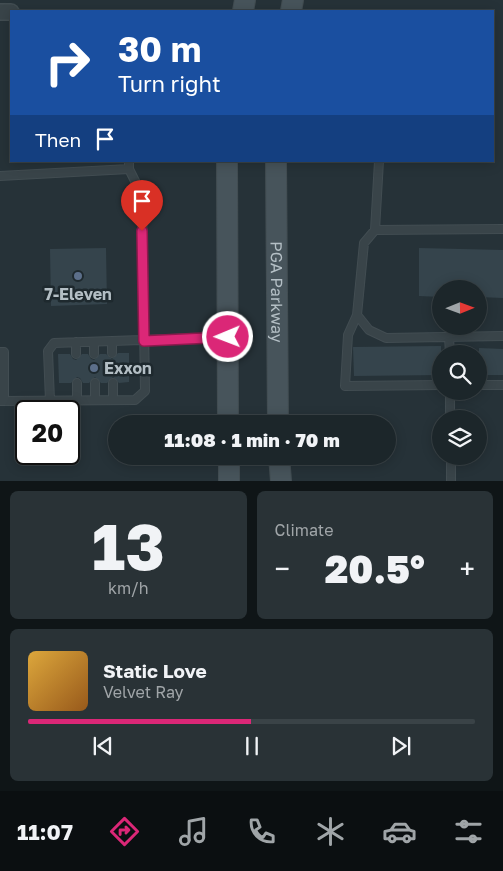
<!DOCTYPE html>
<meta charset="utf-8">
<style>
body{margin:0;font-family:"Golos Text",sans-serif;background:#293236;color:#f1f3f6;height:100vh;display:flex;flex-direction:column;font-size:19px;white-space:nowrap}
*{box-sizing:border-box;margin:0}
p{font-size:16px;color:#a0a5a8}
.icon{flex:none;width:28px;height:28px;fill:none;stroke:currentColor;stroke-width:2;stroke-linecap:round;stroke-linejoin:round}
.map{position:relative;height:481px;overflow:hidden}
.drawer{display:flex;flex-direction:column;gap:10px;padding:10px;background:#0f1517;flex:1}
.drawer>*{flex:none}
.banner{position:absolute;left:10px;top:10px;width:484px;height:152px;border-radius:0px;box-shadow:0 2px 12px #0003,0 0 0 1px #3a4347;background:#1a4fa0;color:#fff;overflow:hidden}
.needle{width:32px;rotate:89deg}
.buttons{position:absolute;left:432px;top:280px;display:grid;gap:10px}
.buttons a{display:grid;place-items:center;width:55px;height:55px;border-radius:50%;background:#1c262a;box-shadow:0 2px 12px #0003,0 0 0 1px #3a4347;font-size:25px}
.speed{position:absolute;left:15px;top:400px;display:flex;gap:10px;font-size:25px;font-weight:700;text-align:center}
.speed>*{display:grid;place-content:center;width:65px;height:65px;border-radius:50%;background:#1c262a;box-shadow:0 2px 12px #0003,0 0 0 1px #3a4347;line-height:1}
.speed .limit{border:2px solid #111;border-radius:8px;background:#fff;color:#111}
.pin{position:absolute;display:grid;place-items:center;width:42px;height:42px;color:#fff;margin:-51px -21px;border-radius:50% 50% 50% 0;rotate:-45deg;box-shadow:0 0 5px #0007}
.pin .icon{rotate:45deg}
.me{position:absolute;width:55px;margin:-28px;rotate:269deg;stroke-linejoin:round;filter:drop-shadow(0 0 4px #0008)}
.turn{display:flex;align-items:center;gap:18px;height:105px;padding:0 25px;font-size:22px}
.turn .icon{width:65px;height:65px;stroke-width:2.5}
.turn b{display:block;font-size:35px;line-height:42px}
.then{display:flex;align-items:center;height:48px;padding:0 25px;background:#0003;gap:10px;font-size:19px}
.big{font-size:38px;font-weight:800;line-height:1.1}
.drawer .card{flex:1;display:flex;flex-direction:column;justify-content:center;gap:8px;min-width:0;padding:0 18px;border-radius:8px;background:#293236}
.drawer .dial{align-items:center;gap:0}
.dial b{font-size:65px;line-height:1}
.song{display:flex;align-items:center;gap:15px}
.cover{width:60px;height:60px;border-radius:8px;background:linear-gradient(135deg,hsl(40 70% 55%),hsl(30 70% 35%))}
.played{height:5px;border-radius:2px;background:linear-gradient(90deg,#db2777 50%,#3a4347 50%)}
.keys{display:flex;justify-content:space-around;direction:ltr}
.heat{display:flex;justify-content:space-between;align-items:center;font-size:28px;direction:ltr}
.drawer .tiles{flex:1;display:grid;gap:10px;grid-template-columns:1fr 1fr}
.card:last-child{grid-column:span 2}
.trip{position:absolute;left:108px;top:415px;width:288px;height:50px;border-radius:25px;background:#1c262a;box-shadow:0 2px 12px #0003,0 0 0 1px #3a4347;font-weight:800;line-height:50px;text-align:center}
.tab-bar{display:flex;height:80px;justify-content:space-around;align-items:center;background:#0b0f11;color:#a0a5a8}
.tab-bar .icon{width:35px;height:35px}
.tab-bar .selected{color:#db2777}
.tab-bar b{font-size:22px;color:#f1f3f6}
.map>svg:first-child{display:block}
.building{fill:#35444c}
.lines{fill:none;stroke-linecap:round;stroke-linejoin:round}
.service-casing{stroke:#424d52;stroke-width:10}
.minor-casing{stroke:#424d52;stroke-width:18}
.secondary-casing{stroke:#424d52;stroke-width:22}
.service{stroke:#394449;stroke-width:8}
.minor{stroke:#394449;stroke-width:15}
.secondary{stroke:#47545b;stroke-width:20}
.route-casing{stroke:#8e194d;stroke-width:12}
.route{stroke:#db2777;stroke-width:9}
.service-dot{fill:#5c6f8a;stroke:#1e292e;stroke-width:2}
.labels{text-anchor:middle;stroke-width:5;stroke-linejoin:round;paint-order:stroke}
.street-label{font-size:16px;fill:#b4bfc5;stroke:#1e292e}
.poi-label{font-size:16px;font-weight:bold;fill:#b4bfc5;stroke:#1e292e}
</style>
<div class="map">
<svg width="503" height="481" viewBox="0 0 503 481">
<rect width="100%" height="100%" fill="#263238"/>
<path class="building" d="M106 248 107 304 51 306 50 249Z
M419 248 503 250V298L479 297V289H441V297L419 296Z
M441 346V375L354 376 353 347Z
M479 348 503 349V375H479Z
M118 353H129V382L119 383 113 377 107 383H101L95 377 89 383H83L80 378 77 377 71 383H59L58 354H70L73 359 76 360 82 354H88L91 359 94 360 100 354H106L112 359Z"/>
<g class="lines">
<defs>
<path id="service" d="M379 161 375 230 364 243 357 315 369 330 386 338 503 336
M0 176 129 169V161
M375 230 503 229
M357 315 348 335 345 386 441 385
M449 337 450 354
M94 342V354
M112 342V353
M0 352H4V401
M76 354V342
M77 383V400
M95 383V400
M113 383V400
M479 385H503
M450 391V419
M0 401 135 400 145 391 142 195 129 169
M50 401 48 351 54 343 228 337
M451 456V481"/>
<path id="minor" d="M0 12H11"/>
<g id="secondary">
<path d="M243 11 245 0"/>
<path d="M291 11 293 0"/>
<path d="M227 161 228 424"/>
<path id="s1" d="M276 161 278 424"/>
<path d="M229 456V481"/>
<path d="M279 456 281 481"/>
</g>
</defs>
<use href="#service" class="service-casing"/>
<use href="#minor" class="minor-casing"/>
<use href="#secondary" class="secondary-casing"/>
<use href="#service" class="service"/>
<use href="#minor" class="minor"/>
<use href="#secondary" class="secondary"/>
</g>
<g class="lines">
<defs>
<path id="route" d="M142 231 144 341 228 337"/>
</defs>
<use href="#route" class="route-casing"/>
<use href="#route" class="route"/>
</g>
<g class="service-dot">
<circle cx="78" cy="276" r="5"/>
<circle cx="94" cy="368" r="5"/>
</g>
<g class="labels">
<g class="street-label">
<text dy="6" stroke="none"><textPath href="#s1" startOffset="131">PGA Parkway</textPath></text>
</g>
<g class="poi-label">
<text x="78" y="300">7-Eleven</text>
<text x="104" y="374" text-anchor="start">Exxon</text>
</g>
</g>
</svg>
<div class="buttons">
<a><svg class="needle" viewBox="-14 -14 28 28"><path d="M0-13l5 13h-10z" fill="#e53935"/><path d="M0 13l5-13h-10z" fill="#a0a5a8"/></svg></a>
<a><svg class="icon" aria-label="search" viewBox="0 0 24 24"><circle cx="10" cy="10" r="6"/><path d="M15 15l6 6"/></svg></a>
<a><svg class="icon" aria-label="layers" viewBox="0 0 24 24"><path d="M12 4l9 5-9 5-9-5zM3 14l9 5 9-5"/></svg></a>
</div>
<div class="speed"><div class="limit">20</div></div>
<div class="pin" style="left:142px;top:231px;background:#d93025"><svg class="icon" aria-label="arrive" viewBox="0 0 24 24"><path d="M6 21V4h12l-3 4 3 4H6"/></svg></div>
<svg class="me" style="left:228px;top:337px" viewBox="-20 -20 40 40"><circle r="17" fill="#db2777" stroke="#fff" stroke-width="3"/><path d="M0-11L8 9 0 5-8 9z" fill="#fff"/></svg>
<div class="trip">11:08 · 1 min · 70 m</div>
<div class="banner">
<div class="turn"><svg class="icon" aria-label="right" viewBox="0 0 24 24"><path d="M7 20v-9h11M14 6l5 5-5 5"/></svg><div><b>30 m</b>Turn right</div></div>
<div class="then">Then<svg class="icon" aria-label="arrive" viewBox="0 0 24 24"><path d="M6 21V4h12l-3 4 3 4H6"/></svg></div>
</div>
</div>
<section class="drawer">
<div class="tiles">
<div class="card dial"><b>13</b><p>km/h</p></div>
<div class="card"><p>Climate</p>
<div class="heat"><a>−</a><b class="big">20.5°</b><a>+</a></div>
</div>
<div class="card">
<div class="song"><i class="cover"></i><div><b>Static Love</b><p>Velvet Ray</p></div></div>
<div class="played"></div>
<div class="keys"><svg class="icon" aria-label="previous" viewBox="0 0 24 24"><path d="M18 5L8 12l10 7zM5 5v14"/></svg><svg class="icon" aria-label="pause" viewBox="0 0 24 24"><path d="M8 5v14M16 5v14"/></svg><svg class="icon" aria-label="next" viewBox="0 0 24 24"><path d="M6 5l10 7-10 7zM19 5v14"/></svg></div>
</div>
</div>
</section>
<nav class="tab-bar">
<b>11:07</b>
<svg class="icon selected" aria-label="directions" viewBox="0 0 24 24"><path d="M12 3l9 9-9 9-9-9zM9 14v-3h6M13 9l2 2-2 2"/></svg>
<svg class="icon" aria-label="music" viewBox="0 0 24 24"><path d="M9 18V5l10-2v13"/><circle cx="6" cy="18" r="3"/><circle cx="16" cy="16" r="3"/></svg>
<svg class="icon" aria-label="phone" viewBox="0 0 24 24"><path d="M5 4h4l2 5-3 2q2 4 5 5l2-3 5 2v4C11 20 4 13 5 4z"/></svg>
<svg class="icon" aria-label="climate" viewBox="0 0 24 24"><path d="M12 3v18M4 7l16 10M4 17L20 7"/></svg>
<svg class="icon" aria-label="car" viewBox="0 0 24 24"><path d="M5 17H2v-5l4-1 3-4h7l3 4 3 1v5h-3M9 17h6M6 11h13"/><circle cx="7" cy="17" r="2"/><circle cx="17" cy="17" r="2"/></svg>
<svg class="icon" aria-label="filters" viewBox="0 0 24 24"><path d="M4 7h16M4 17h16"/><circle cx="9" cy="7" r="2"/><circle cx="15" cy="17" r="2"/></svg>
</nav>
